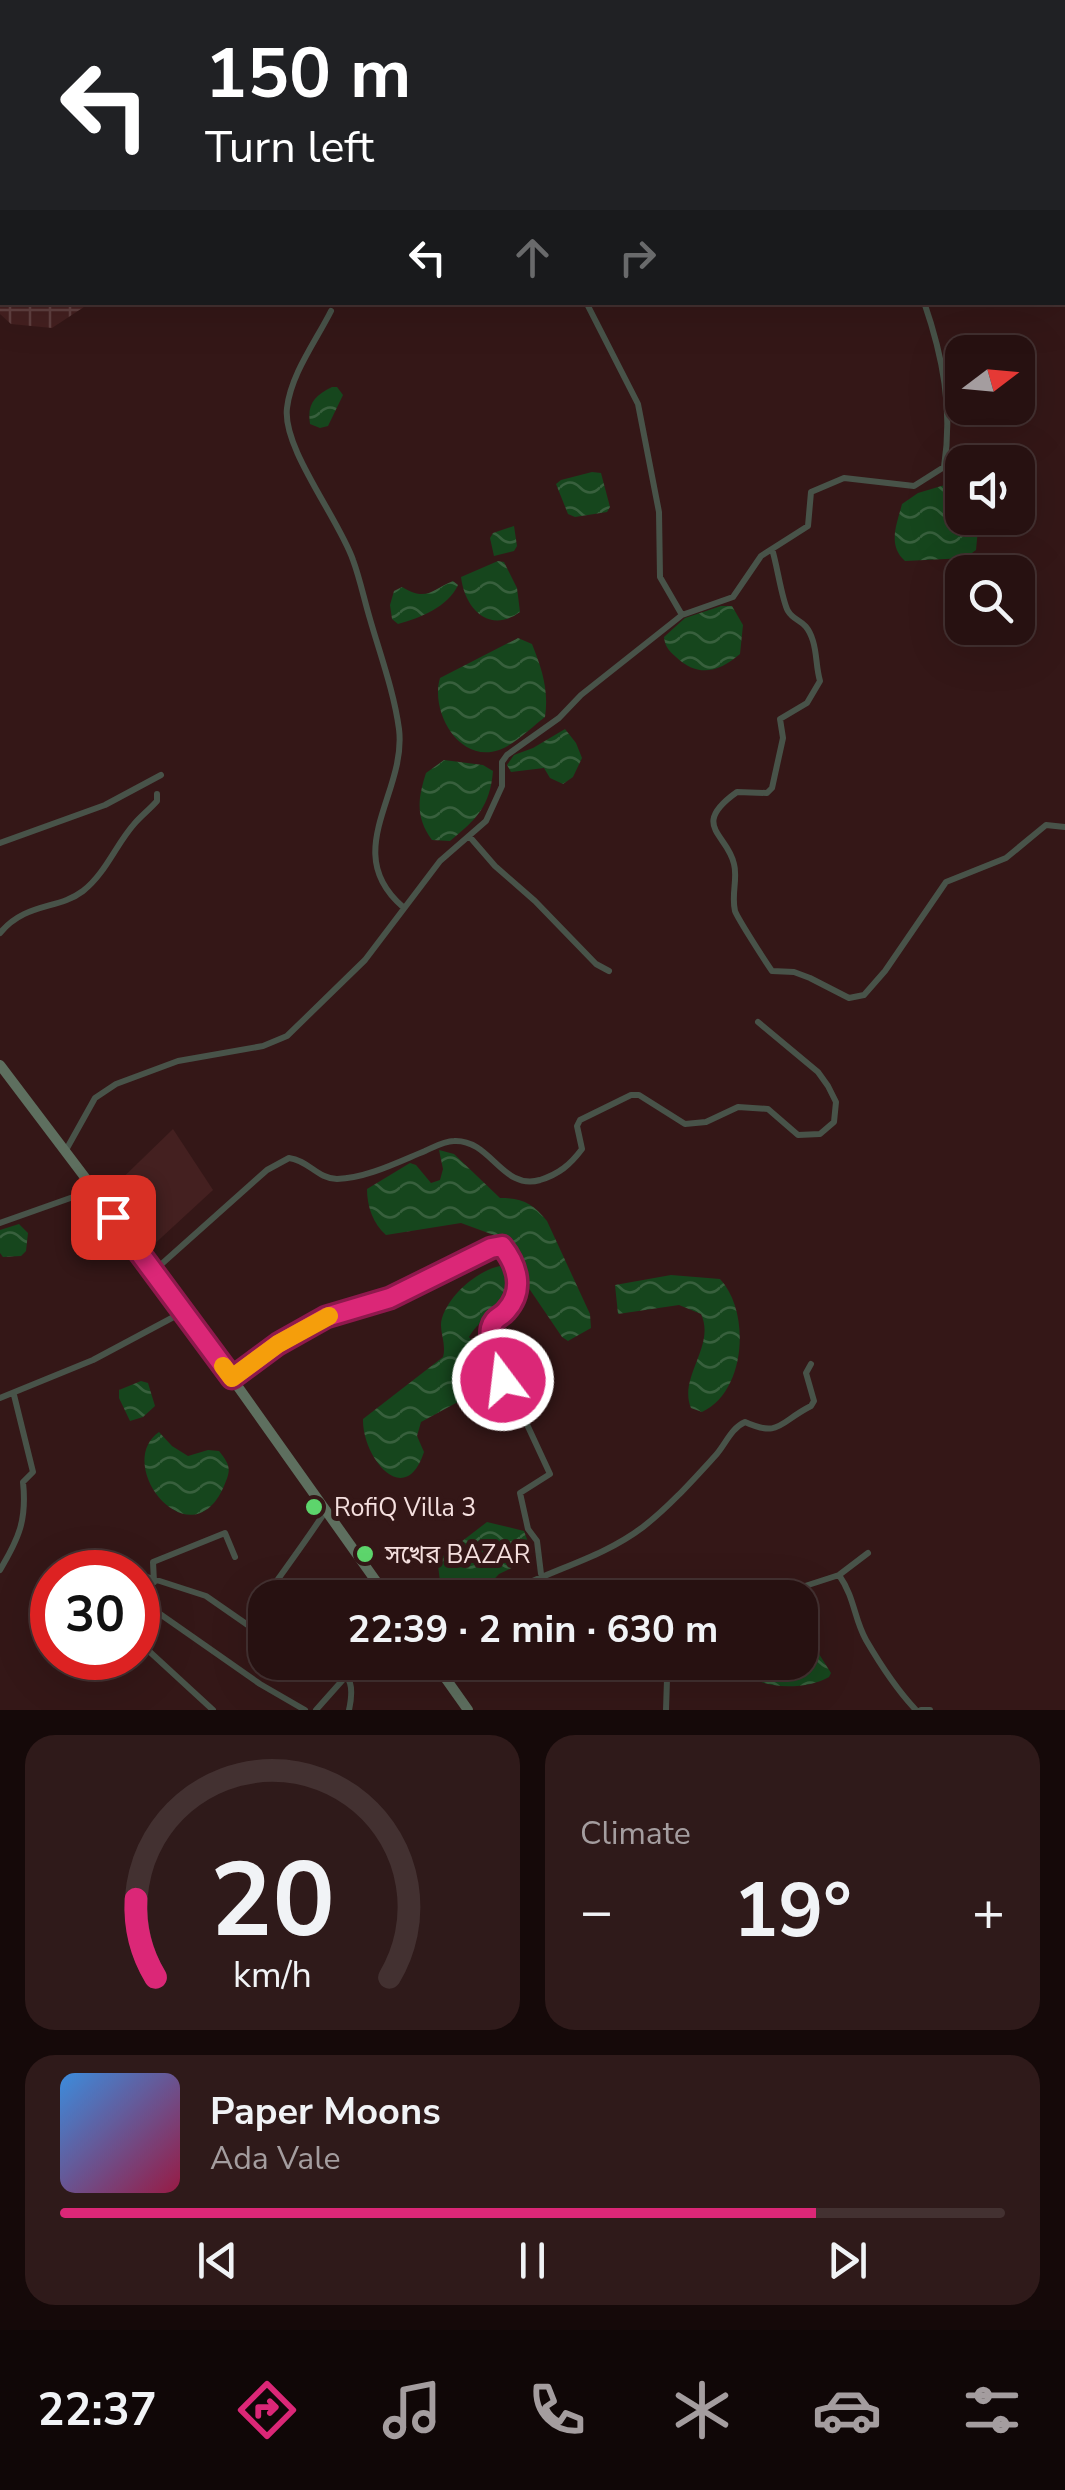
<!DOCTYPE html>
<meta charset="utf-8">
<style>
body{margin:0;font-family:"Nunito Sans","Noto Sans Bengali",sans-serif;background:#2f1a1a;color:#f1f3f6;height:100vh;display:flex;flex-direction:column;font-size:38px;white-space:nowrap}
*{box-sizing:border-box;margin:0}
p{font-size:32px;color:#a49d9f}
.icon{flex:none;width:55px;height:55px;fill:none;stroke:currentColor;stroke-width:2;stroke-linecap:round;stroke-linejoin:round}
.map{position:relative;height:1710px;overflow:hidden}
.panel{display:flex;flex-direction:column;gap:25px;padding:25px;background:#150909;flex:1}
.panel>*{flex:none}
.banner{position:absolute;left:0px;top:0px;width:1065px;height:305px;box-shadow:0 10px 40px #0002,0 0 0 2px #433131;background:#202124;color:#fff;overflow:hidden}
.needle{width:65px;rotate:74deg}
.fabs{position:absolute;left:945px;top:335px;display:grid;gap:20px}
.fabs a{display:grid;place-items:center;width:90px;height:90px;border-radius:20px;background:#271111;box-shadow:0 10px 40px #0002,0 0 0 2px #433131;font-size:50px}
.speed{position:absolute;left:30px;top:1550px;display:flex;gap:20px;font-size:50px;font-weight:700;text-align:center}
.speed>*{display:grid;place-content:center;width:130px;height:130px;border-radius:50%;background:#271111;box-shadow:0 10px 40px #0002,0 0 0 2px #433131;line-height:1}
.speed .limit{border:15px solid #d22;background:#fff;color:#111}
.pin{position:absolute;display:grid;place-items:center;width:85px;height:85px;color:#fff;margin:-42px;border-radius:20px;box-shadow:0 5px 15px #0006}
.me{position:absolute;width:110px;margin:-55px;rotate:345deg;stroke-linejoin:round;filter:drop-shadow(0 0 8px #0008)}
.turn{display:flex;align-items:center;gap:35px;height:210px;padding:0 40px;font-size:45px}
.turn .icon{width:130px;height:130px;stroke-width:2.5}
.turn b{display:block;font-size:70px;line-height:85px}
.lanes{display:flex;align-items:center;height:95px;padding:0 40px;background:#0003;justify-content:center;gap:50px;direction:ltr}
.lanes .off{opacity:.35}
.big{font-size:75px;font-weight:700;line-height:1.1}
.panel .tile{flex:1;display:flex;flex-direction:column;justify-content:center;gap:15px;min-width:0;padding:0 35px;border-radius:30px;background:#2f1a1a}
.panel .dial{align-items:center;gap:0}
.dial svg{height:260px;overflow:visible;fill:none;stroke:#433131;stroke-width:7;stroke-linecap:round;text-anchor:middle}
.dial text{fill:#f1f3f6;stroke:none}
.song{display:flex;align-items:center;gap:30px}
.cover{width:120px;height:120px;border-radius:15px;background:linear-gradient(135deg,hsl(210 70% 55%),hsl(340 70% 35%))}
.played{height:10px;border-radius:5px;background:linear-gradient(90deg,#db2777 80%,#433131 80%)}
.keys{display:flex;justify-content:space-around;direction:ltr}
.heat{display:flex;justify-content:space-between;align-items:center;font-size:55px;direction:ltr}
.panel .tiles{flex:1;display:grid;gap:25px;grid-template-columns:1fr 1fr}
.tile:last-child{grid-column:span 2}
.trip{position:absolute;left:248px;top:1580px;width:570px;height:100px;border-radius:30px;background:#271111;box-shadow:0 10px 40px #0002,0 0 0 2px #433131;font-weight:700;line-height:100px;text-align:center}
.menu{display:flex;height:160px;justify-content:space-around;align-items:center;background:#100707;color:#a49d9f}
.menu .icon{width:70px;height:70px}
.menu .current{color:#db2777}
.menu b{font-size:45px;color:#f1f3f6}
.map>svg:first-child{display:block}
.built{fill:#442020}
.industrial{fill:url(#industrial-grid)}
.water{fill:url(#water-waves)}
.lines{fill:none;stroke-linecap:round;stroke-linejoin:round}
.street{stroke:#485349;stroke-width:6}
.secondary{stroke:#5e6f5f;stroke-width:10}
.route-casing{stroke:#8e194d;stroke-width:25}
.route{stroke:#db2777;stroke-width:18}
.slow{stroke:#f59e0b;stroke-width:18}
.poi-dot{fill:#5dd56c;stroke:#341717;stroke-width:4}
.labels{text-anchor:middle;stroke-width:10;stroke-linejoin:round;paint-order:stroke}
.poi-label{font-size:25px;fill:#f5e0df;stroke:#341717;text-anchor:start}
</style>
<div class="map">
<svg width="1065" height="1710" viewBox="0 0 1065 1710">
<defs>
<pattern id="industrial-grid" width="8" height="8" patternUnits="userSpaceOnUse" patternTransform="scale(2.5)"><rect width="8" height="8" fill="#442020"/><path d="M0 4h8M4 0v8" fill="none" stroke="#604040"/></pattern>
<pattern id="water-waves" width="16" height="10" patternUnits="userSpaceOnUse" patternTransform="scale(2.5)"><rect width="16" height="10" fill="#16461d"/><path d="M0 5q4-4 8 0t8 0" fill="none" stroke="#38603d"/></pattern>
</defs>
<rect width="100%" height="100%" fill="#341717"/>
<path class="built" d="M173 1129 213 1190 149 1249 107 1193Z"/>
<path class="industrial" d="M0 168 2 302 90 303 52 328 11 324 0 314Z"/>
<path class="water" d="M332 387H337L343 395 328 426 320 428 310 424C307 404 314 396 332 387Z
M592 472 601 473 610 507 607 512 575 517 568 514 556 484 561 480Z
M958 481 962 483V518H979L976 550 965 558 905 561C887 545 897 524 902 504L918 493Z
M514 526 517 546 514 551 494 556 490 538 493 533Z
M498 561 504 562 517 588 520 612C490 634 465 610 461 577Z
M453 581 458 585C448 607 420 618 398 624L392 619 390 605 394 591 402 587C427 602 431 590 453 581Z
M721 606H732L743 625 740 654C719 672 698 678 676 657 668 650 665 646 664 637L685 618Z
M518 638 532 644C542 669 549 690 545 717 532 727 514 745 499 750 458 764 430 710 440 678Z
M565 729 576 743 582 758 573 777 563 784 550 778 544 768 511 772 507 765 514 755 533 748Z
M444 760 483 765 493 771C490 806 477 819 450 841L432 840C415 817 418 798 426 773Z
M439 1150 454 1154 500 1198C523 1198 533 1204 547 1221L590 1314 591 1328 568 1341 562 1337 524 1281 515 1249 502 1238 461 1223 386 1235C373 1224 367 1206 367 1189L410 1163 416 1165 431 1183 440 1180 443 1169Z
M19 1224 28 1233 26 1251 21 1256 3 1257 0 1253V1230Z
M500 1266 513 1279C507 1314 483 1312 469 1337L495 1370 500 1387 486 1396 467 1397 421 1422 417 1436 424 1452C405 1510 362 1458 363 1419L443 1357C447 1343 438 1330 442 1318 450 1294 477 1271 500 1266Z
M671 1275 720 1279C751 1312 746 1392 702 1412L691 1408C678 1377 716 1346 701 1314L679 1305 618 1314 615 1285Z
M141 1381 148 1383 155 1406 143 1417 130 1421 119 1398V1390Z
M159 1432 172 1446 188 1456 208 1450 219 1451C231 1466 231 1470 224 1486 191 1563 112 1465 159 1432Z
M487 1522 524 1531 532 1553 530 1559 499 1574 482 1592 441 1590 438 1565 444 1555Z
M800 1649 819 1654 831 1673 829 1677C811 1688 773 1690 755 1679L753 1663 800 1662Z"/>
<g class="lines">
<path class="street" d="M550 2 553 0
M586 302 638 404 659 512 660 577 682 615
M331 311C316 341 291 374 287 408 282 448 339 519 353 560 360 579 364 599 370 619 380 654 394 692 399 729 407 793 339 852 403 907
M772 549C777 564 782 601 788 611 795 623 806 618 813 641 817 654 816 667 820 681L807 703 780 719 783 738 772 788 767 793 737 792C689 826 728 834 734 864 738 878 731 895 735 911 738 919 765 961 772 971L794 972 810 978 849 998 864 995 885 971 946 882 1006 858 1046 825 1065 827
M469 836 495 866 535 901 596 964 609 971
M0 843 105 805 161 775
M0 933C26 902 58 910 83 891 106 873 116 844 135 823 142 815 150 809 157 801V794
M66 1150 95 1098 116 1084 178 1061 263 1046 287 1036 365 960 440 861 486 821 502 786V762L507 755 559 718 581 695 682 615 733 597 761 556 808 526 811 492 844 478 914 486 944 467C953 409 943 357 924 302
M0 1223 93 1190
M156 1269 267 1170 289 1158C308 1160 318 1179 337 1179 367 1178 398 1162 425 1151 434 1147 444 1141 454 1141 491 1139 502 1191 540 1180 559 1174 570 1165 582 1149L577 1126 580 1120 631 1095H639L685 1124 706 1122 738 1107 768 1109 798 1135 820 1134 834 1122 836 1102 828 1086 818 1072 758 1022
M233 1378 304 1327 343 1311 363 1308 407 1292 491 1248 502 1246 513 1259 518 1284 506 1310 494 1320 491 1328 490 1340 503 1367V1380L511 1390 550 1474 520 1493 528 1529 537 1541 541 1574
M0 1398 93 1360 183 1312
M0 1570C19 1538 27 1520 23 1482L33 1472 14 1395
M131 1571 133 1572
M138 1574 206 1596 265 1637
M839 1575C855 1598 854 1619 866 1640 880 1664 897 1690 916 1710
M52 1577V1579
M154 1582 153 1562 225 1533 235 1557
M499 1598C546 1570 598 1561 643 1527 669 1507 693 1480 715 1456 726 1444 730 1429 745 1422 780 1438 779 1422 811 1406L814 1401 806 1373 811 1364
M783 1598 802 1587 839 1575 868 1553
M247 1624C272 1586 300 1550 325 1512
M138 1634 154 1612 160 1614 260 1684 305 1710
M138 1641 213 1710
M333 1662C352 1677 354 1687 349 1710
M316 1710 348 1674 369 1662
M666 1710 667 1679 679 1662
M921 1710H930"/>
<path class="secondary" d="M0 1065 155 1270 388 1598
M434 1662 468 1710"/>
</g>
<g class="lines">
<defs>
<path id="route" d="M113 1217 232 1378 278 1344 326 1317 390 1298 491 1248 502 1246C517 1265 525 1290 506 1311 500 1318 494 1317 491 1328 488 1344 498 1351 502 1365 504 1370 502 1375 503 1380"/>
</defs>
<use href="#route" class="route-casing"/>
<use href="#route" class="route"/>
<path class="slow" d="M223 1366 232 1378 278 1344 329 1316"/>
</g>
<g class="poi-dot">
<circle cx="314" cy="1507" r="10"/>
<circle cx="365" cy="1554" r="10"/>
</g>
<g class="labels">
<g class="poi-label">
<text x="334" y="1516">RofiQ Villa 3</text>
<text x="385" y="1563">সখের BAZAR</text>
</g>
</g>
</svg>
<div class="fabs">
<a><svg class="needle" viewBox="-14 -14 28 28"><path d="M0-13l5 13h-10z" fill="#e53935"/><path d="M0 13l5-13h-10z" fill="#a49d9f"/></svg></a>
<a><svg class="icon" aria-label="sound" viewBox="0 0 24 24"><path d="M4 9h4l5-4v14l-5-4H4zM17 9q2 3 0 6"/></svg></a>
<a><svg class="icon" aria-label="search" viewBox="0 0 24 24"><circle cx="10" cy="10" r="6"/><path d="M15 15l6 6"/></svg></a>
</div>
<div class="speed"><div class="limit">30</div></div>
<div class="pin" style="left:113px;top:1217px;background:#d93025"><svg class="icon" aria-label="arrive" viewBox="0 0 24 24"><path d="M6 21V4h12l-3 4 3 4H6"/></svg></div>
<svg class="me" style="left:503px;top:1380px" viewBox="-20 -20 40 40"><circle r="17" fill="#db2777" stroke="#fff" stroke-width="3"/><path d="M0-11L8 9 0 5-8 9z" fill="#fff"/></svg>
<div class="trip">22:39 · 2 min · 630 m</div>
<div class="banner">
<div class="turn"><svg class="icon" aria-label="left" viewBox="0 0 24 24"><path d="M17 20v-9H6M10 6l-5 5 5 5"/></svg><div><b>150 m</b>Turn left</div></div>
<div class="lanes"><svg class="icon" aria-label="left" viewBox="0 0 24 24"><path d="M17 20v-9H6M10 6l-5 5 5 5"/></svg><svg class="icon off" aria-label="ahead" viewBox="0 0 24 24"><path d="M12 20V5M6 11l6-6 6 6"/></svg><svg class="icon off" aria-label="right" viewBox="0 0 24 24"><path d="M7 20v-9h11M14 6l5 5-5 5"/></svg></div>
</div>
</div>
<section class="panel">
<div class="tiles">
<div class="tile dial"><svg viewBox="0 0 100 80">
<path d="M14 69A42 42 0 1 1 86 69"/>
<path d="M14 69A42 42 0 0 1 8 45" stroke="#db2777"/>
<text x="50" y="56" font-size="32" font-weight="700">20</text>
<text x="50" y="72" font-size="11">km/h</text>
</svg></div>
<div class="tile"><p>Climate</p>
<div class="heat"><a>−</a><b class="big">19°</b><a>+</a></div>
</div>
<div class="tile">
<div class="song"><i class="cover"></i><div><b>Paper Moons</b><p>Ada Vale</p></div></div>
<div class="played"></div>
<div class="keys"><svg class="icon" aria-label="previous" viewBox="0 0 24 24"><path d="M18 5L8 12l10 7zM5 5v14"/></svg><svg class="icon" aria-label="pause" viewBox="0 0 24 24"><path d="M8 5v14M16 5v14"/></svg><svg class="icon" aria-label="next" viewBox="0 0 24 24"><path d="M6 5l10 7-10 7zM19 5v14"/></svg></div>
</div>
</div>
</section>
<nav class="menu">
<b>22:37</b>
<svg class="icon current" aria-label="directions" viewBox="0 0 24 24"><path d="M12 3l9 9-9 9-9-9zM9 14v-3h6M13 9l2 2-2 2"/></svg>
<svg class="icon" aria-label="music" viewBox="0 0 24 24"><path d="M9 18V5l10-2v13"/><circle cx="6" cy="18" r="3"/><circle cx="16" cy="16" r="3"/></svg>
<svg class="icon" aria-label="phone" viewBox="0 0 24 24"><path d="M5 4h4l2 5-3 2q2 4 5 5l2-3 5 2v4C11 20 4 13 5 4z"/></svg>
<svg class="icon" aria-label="climate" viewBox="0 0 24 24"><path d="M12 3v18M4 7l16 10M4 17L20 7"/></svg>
<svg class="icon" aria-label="car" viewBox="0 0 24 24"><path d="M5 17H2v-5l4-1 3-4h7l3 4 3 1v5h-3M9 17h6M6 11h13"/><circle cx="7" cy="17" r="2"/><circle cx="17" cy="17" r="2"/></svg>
<svg class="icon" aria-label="filters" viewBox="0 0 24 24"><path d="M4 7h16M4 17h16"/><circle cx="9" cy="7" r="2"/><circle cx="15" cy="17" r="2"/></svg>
</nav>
